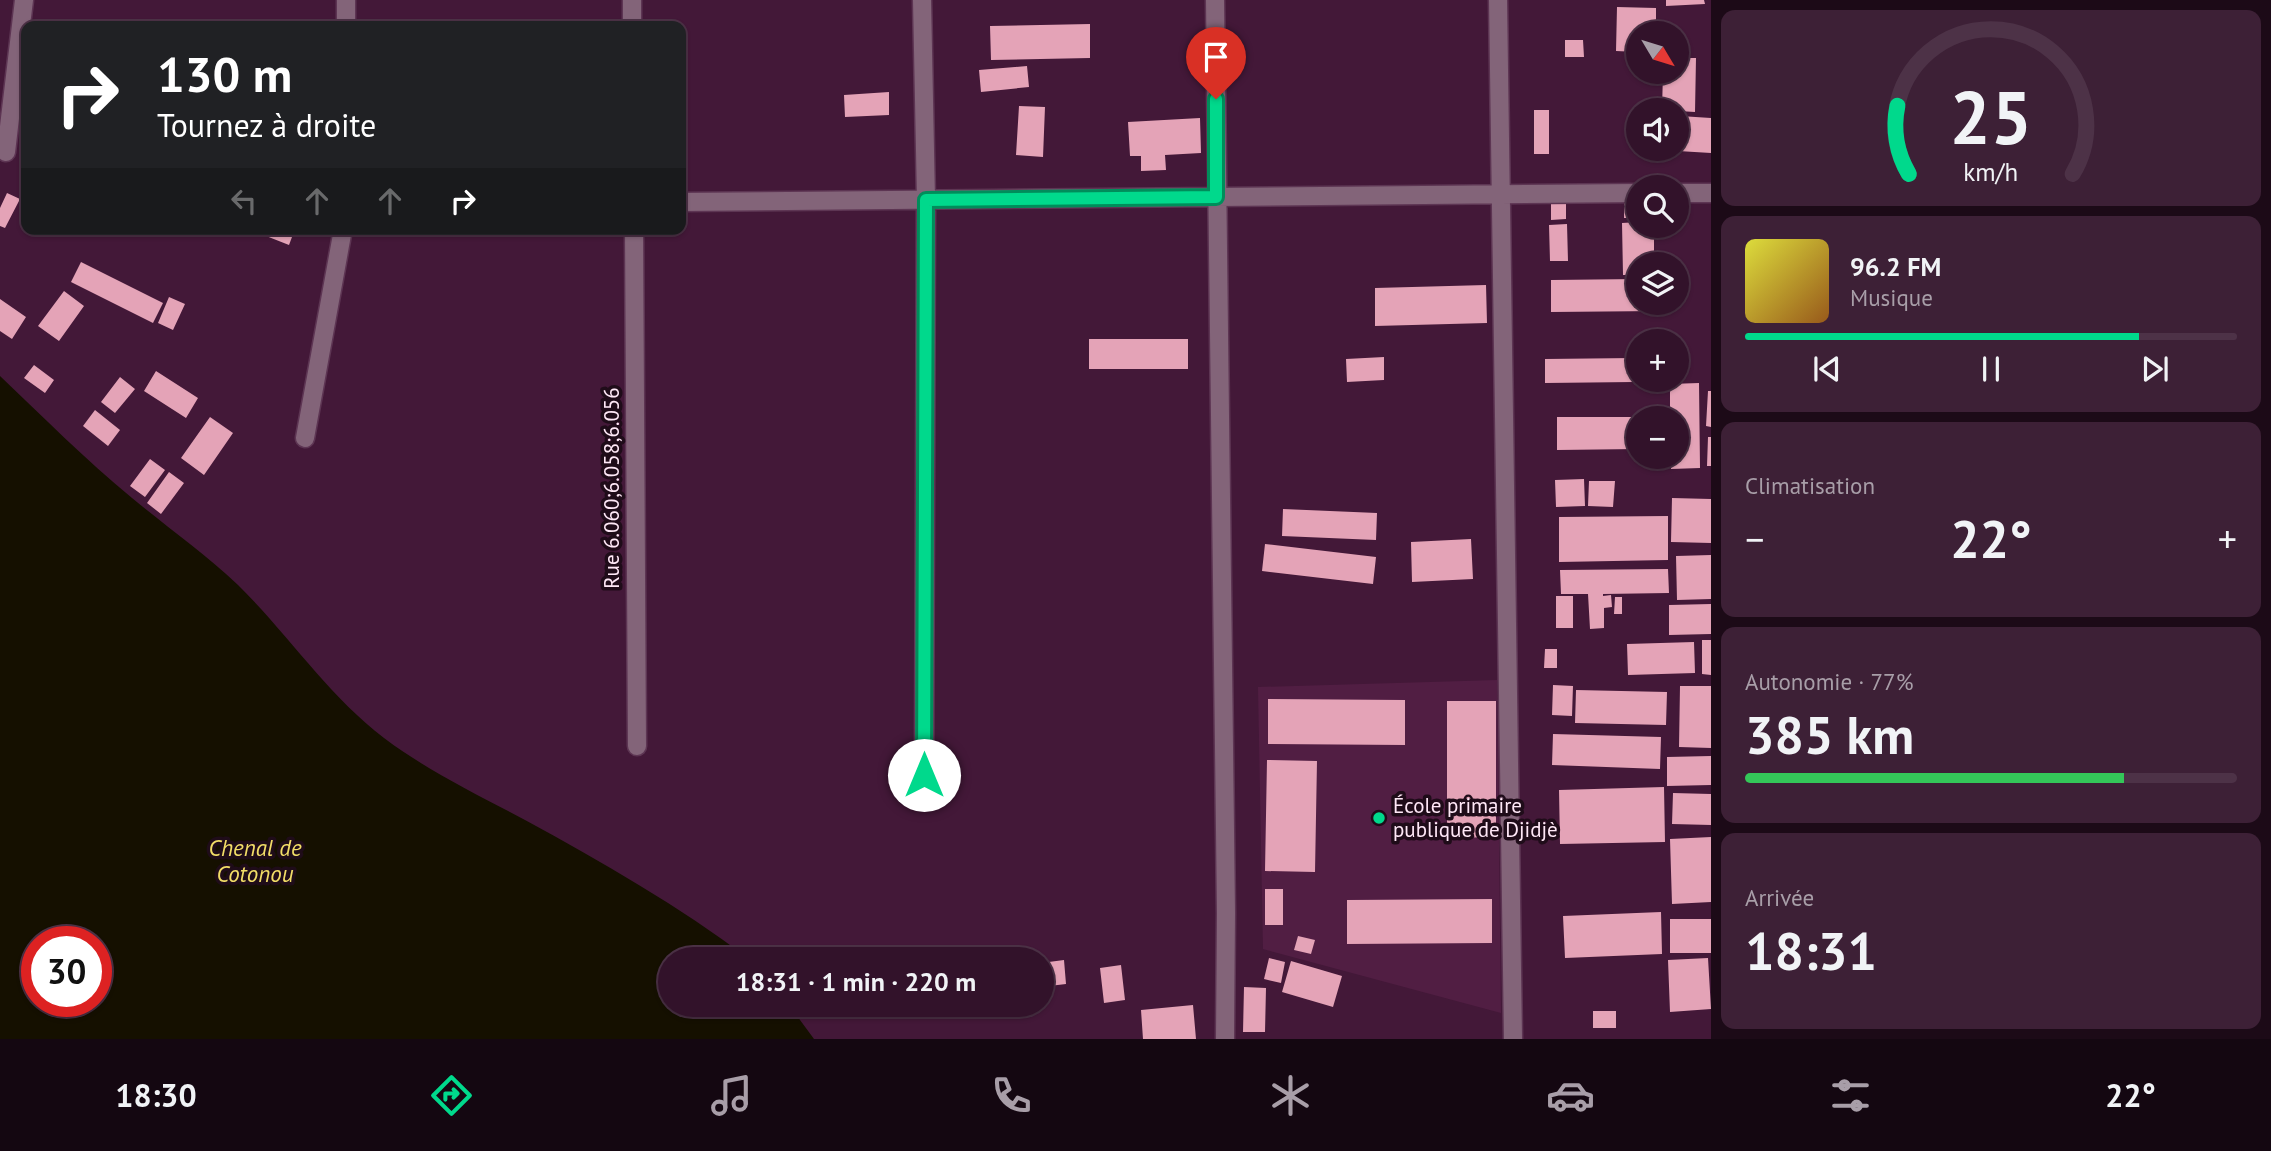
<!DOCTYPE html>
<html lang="fr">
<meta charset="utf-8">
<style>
body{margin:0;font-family:"PT Sans",sans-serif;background:#3d2036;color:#f1f3f6;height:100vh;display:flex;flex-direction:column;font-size:26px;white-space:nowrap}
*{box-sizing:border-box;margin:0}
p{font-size:23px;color:#a89ea8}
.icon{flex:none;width:38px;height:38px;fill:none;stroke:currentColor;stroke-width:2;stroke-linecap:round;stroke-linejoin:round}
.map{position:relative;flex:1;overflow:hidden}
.drawer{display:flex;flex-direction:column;gap:10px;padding:10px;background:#1c0a17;width:560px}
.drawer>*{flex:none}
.top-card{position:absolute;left:21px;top:21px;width:665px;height:214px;border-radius:14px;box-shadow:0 2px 5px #0004,0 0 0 2px #4d3247;background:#202124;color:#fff;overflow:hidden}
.needle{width:46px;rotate:128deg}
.buttons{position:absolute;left:1626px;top:21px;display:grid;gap:14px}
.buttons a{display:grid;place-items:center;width:63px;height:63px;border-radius:50%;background:#32122a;box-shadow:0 2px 5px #0004,0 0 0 2px #4d3247;font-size:35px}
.speed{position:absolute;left:21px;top:926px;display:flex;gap:14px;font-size:35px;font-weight:700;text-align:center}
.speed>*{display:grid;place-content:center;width:91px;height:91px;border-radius:50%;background:#32122a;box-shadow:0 2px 5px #0004,0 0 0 2px #4d3247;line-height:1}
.speed .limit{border:10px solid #d22;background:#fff;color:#111}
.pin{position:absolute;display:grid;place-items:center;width:60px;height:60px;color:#fff;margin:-72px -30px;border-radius:50% 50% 50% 0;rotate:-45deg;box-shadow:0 0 7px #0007}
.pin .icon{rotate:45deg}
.me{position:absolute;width:77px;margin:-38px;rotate:0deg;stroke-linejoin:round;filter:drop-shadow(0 0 5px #0008)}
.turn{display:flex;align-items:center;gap:24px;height:147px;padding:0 21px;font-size:32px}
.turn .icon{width:91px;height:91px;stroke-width:2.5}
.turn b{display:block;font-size:49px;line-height:60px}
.lanes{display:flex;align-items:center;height:66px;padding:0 21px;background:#0003;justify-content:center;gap:35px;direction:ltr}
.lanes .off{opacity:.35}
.big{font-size:52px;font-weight:700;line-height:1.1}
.drawer .card{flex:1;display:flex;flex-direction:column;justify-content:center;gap:10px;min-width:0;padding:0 24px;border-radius:14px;background:#3d2036}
.drawer .dial{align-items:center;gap:0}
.dial svg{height:182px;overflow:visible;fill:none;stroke:#4d3247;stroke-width:7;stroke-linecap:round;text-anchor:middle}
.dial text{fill:#f1f3f6;stroke:none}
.song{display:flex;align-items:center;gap:21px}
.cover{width:84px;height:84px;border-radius:10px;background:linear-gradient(135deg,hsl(60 70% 55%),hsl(30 70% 35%))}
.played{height:7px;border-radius:4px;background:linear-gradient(90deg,#00d98c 80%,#4d3247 80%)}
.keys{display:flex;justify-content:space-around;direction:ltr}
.heat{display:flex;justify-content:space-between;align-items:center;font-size:38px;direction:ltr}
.charge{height:10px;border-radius:5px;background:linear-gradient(90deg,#34c759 77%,#4d3247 0)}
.trip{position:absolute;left:658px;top:947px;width:396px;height:70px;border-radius:35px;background:#32122a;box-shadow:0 2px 5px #0004,0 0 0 2px #4d3247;font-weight:700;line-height:70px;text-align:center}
.menu{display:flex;height:112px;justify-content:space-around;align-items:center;background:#140711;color:#a89ea8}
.menu .icon{width:49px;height:49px}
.menu .on{color:#00d98c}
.menu b{font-size:32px;color:#f1f3f6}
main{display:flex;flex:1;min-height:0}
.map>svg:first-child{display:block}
.built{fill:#511e43}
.water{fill:#151000;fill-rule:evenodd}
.building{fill:#e4a3b7}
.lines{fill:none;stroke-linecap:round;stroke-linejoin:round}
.minor-casing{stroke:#5d3553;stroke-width:21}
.minor{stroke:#836479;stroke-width:18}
.route-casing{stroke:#008d5b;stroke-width:18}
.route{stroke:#00d98c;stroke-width:12}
.poi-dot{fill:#00d98c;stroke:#1f0c19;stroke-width:2.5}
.labels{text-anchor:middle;stroke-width:7;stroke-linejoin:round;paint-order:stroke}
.street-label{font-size:21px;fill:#ffe8f7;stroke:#1f0c19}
.poi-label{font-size:21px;fill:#ffe8f7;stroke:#1f0c19;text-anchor:start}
.water-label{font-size:23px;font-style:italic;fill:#f2dd67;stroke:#1f0c19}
</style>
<main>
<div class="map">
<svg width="1711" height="1039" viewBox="0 0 1711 1039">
<rect width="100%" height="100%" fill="#431838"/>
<path class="built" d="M1497 680 1501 1013 1263 949 1258 687Z"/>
<path class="water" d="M0 376C43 417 86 460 132 498 167 527 204 553 238 585 288 634 327 694 384 738 428 771 476 794 525 820 602 862 679 906 749 959H670V1004L789 1005 814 1039H0ZM37 942H96V1001H37Z"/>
<path class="building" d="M1666 0H1704L1705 4 1666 6Z
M1617 7 1656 8V33H1638V52L1616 51Z
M1090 24V58L991 60 990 26Z
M1565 40H1583L1584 57H1565Z
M1676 58H1696L1695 112 1662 110 1663 72H1676Z
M1027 66 1029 87 981 92 979 70Z
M889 92V115L845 117 844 95Z
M1019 106 1045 107 1043 157 1016 155Z
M1534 110H1549V154H1534Z
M1680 116 1711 118V153L1678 151Z
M1200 118 1201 153 1165 155 1166 170 1141 171V156H1130L1128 122Z
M7 193 20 199 5 228 0 226V208Z
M1624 201H1638V218H1624Z
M1551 203H1566V219L1551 220Z
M1638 222V226H1654V264H1638V275H1623L1622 223Z
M1567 224 1568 261H1550L1549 225Z
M248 229H295L289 245Z
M81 262 163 303 153 323 71 282Z
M1638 279V303H1659V311L1551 312V280Z
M1486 285 1487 323 1375 326V288Z
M64 291 84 306 59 341 38 326Z
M169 297 185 304 173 330 158 323Z
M0 299 26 317 12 339 0 331Z
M1089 339H1188V369H1089Z
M1384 357V380L1347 382 1346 359Z
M1634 358V382L1545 383V359Z
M34 365 54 380 45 393 24 378Z
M156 371 198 398 186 418 144 391Z
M120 377 135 389 115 413 101 402Z
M1699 383 1700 468 1671 469V457H1676V418H1670V384Z
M1708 391H1711V427L1706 426Z
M95 410 120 430 108 446 83 426Z
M210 417 233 433 204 475 181 458Z
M1557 417H1638V449L1557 450Z
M1708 437H1711V466H1707Z
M150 459 165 470 145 497 130 486Z
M169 472 184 483 161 514 147 503Z
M1584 479 1585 506 1556 507 1555 480Z
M1589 481H1615L1613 507 1588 506Z
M1672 498 1711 499V543L1671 542Z
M1283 509 1377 513 1376 540 1282 536Z
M1668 516V560L1559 562V517Z
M1471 539 1473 579 1412 582 1411 542Z
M1265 544 1376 557 1373 584 1262 571Z
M1711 555V599L1677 600 1676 556Z
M1668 569 1669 593 1603 594V596L1611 595 1612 607 1604 608V628L1590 629 1588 594H1561L1560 570Z
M1556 596H1573V628H1556Z
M1615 597H1622V614H1614Z
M1711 604V634L1669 635V605Z
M1702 640H1711V675L1702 674Z
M1694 642 1695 673 1628 675 1627 644Z
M1545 649H1557V668H1544Z
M1553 685 1573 686 1572 716 1552 715Z
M1680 686H1711V748L1679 747Z
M1576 690 1667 692 1666 725 1575 723Z
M1268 699 1405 700V745L1268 744Z
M1447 701H1496V837L1447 838Z
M1553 734 1661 737 1660 769 1552 765Z
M1711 756V785L1667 786V757Z
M1267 760 1317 761 1315 872 1265 871Z
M1664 787 1665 842 1560 844 1559 790Z
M1673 793 1711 794V825L1672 824Z
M1711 837V902L1672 904 1670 839Z
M1265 889H1283V925H1265Z
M1492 899V943L1347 944V900Z
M1661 912 1662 954 1565 958 1563 916Z
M1670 919H1711V953H1670Z
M1298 936 1315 940 1311 954 1294 950Z
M1269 958 1285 962 1281 983 1264 979Z
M1708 958 1711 1009 1670 1012 1668 960Z
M1064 960 1066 984 1041 987V963Z
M1291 961 1342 976 1333 1007 1282 992Z
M1121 965 1125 1000 1104 1003 1100 968Z
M1244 987 1266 988 1265 1032H1243Z
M1193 1005 1196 1039H1143L1141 1010Z
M1593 1011H1616V1028H1593Z"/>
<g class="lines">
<defs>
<path id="minor" d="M346 0V26
M632 0V26
M922 0 926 200 924 775
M1215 0 1226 913 1225 1039
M1498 0 1513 1039
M6 152 24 0
M1676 193H1711
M681 202 1638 193
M634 229 637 746
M305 438 343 229"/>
</defs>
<use href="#minor" class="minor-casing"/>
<use href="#minor" class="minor"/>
</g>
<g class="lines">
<defs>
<path id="route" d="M924 775 926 200 1216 197V99"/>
</defs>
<use href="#route" class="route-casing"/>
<use href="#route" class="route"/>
</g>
<circle class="poi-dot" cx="1379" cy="818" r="7"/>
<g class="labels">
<g class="street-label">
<text transform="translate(612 488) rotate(-90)" y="7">Rue 6.060;6.058;6.056</text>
</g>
<g class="poi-label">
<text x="1393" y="813">École primaire<tspan x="1393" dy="24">publique de Djidjè</tspan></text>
</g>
<g class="water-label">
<text x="255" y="856">Chenal de<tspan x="255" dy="26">Cotonou</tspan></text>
</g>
</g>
</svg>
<div class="buttons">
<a><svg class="needle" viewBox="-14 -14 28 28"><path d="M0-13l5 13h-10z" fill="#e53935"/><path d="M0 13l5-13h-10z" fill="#a89ea8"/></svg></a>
<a><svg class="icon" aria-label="sound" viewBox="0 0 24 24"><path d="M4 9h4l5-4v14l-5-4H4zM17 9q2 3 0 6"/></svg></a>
<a><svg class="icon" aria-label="search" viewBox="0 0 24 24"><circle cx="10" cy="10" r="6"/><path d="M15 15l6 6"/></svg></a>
<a><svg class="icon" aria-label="layers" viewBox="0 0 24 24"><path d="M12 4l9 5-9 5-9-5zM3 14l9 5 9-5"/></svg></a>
<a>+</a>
<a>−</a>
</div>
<div class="speed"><div class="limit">30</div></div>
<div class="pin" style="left:1216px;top:99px;background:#d93025"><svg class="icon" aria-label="arrive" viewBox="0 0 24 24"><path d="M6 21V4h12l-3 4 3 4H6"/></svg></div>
<svg class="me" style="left:924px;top:775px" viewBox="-20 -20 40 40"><circle r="19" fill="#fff"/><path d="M0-13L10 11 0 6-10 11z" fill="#00d98c"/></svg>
<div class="trip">18:31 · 1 min · 220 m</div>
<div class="top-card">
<div class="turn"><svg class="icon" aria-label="right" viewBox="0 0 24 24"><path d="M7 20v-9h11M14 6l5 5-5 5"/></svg><div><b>130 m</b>Tournez à droite</div></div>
<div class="lanes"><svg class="icon off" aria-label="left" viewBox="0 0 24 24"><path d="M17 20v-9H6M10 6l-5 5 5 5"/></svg><svg class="icon off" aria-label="ahead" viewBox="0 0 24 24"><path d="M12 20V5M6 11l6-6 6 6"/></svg><svg class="icon off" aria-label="ahead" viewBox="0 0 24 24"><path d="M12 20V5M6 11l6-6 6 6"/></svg><svg class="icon" aria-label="right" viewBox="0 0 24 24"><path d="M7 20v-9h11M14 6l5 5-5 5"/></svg></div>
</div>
</div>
<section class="drawer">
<div class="card dial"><svg viewBox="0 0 100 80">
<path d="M14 69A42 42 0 1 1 86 69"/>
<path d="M14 69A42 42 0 0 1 9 39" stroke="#00d98c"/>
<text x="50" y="56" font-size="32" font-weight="700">25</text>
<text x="50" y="72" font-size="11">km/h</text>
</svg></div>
<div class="card">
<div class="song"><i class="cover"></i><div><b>96.2 FM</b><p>Musique</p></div></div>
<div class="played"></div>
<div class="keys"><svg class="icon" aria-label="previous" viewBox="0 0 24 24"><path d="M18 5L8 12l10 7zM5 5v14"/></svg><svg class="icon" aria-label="pause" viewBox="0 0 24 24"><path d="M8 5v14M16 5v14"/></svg><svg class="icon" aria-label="next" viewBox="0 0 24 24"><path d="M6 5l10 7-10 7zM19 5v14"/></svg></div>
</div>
<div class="card"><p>Climatisation</p>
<div class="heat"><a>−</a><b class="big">22°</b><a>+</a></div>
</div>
<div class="card"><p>Autonomie · 77%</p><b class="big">385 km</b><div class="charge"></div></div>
<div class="card"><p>Arrivée</p><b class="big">18:31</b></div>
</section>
</main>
<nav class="menu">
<b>18:30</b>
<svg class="icon on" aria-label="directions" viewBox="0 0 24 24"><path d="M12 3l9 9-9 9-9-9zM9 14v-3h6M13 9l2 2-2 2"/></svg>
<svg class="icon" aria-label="music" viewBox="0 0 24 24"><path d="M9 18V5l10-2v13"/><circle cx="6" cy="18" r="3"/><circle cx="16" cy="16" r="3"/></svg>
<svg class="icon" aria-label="phone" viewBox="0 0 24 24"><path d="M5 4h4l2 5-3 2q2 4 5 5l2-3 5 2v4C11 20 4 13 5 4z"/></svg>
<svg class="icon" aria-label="climate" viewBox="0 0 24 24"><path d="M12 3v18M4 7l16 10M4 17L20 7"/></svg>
<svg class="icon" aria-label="car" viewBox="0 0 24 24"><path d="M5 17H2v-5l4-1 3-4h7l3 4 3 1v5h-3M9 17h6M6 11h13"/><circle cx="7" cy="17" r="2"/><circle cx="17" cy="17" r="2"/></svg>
<svg class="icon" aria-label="filters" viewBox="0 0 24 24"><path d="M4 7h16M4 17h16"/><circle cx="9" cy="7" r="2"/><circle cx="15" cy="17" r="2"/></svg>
<b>22°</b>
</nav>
